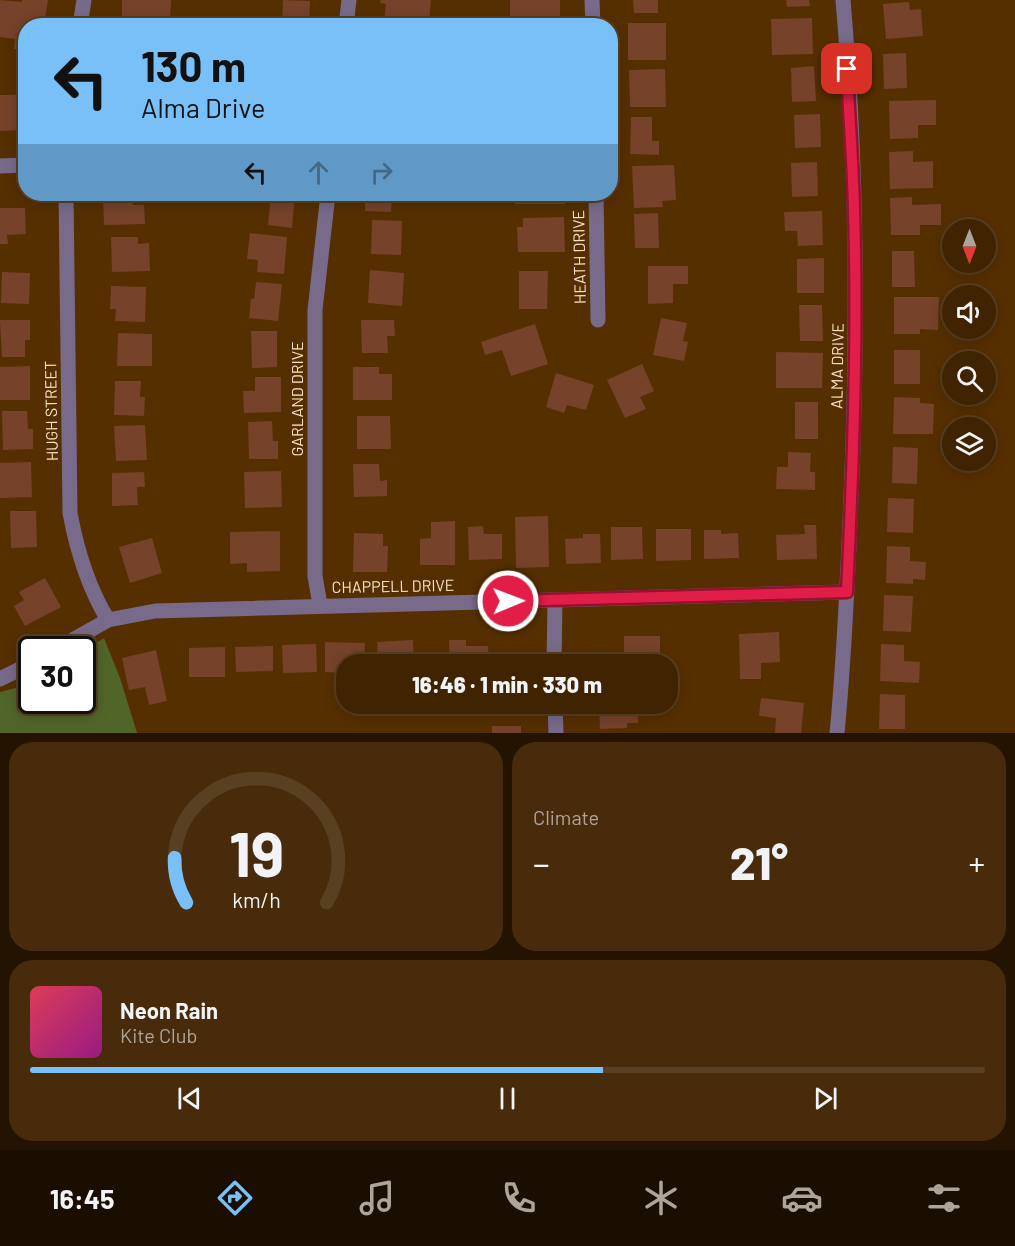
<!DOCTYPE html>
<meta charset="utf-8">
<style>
body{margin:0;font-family:Barlow,sans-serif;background:#472b0a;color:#f1f3f6;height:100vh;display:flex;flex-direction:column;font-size:22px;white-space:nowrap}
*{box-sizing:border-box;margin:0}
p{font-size:20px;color:#aea499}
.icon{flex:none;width:33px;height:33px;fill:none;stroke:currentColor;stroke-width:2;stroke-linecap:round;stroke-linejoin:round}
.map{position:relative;height:733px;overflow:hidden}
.drawer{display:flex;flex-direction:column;gap:9px;padding:9px;background:#231300;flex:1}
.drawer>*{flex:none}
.hud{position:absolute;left:18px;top:18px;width:600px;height:183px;border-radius:24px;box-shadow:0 3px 15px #0003,0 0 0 2px #594022;background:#79bff8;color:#111;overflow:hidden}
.needle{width:39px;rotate:180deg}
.tools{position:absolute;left:942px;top:219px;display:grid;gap:12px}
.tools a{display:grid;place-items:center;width:54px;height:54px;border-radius:50%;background:#402300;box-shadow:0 3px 15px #0003,0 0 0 2px #594022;font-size:30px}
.speed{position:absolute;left:18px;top:636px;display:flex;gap:12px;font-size:30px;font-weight:700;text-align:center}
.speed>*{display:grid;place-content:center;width:78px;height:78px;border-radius:50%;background:#402300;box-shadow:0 3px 15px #0003,0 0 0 2px #594022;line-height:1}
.speed .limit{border:3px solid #111;border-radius:9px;background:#fff;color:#111}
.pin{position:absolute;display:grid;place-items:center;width:51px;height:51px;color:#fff;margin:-26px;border-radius:12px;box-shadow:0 3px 9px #0006}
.me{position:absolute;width:66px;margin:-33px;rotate:89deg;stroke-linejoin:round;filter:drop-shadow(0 0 4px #0008)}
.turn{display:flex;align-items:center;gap:21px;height:126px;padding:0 24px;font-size:27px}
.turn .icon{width:78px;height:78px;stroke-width:2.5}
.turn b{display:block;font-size:42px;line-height:51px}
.lanes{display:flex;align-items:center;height:57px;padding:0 24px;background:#0003;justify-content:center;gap:30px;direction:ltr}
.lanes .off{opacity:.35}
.big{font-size:45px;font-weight:800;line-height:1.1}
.drawer .card{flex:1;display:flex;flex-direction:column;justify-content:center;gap:9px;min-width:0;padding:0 21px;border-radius:24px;background:#472b0a}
.drawer .dial{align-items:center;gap:0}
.dial svg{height:156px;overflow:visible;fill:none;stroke:#594022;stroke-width:7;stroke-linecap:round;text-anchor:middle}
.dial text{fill:#f1f3f6;stroke:none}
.song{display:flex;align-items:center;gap:18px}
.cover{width:72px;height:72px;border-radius:9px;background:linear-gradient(135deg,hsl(350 70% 55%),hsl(310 70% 35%))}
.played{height:6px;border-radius:3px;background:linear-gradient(90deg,#79bff8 60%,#594022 60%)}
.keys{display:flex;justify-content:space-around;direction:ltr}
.heat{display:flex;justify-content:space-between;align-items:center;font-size:33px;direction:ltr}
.drawer .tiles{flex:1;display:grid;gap:9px;grid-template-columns:1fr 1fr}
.card:last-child{grid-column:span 2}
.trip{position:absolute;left:336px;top:654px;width:342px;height:60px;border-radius:24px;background:#402300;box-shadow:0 3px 15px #0003,0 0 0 2px #594022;font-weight:800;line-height:60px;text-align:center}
.menu{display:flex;height:96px;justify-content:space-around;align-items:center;background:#1a0e00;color:#aea499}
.menu .icon{width:42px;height:42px}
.menu .active{color:#79bff8}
.menu b{font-size:27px;color:#f1f3f6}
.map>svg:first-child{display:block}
.green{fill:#526529}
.building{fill:#76422a}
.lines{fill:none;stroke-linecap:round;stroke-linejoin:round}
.minor{stroke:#786a8a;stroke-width:15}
.route-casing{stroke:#92132f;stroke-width:15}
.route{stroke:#e11d48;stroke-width:10}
.labels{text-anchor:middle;stroke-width:6;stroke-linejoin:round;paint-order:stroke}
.street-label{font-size:16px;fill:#f9e1ca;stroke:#562f00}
</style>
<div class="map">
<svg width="1015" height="733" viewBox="0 0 1015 733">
<rect width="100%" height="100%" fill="#562f00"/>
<path class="green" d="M104 638 120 678 137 733H0V692L31 684 32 700H82L83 651Z"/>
<path class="building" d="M0 0 22 2V0H48L44 26H26V51L14 49 15 39 0 37Z
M122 0H171L170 21H152V26H122Z
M283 0 310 1 309 26H282Z
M381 0H431L429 24 384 21 386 4 380 3Z
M510 0H560V17L510 19Z
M633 0H658V13H634Z
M786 0H809L810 6 787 7Z
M909 2 910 10 921 9 923 36 886 39 883 4Z
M812 18 813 54 772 55 771 19Z
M628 23H666V60H628Z
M906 53 907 88 884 89 883 54Z
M814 66 816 101 792 102 791 68Z
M665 69 666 107H630L629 70Z
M0 95H24L25 130 0 131Z
M936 100V125H918V138L890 139 889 101Z
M820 114 821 147 795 148 794 115Z
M631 117H652V141H659V155L630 154Z
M913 151V162L933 161V188L890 189 889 152Z
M817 162 818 196 792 197 791 163Z
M674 165 676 200 662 201 663 207 634 208 632 166Z
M103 194H133V205H144L145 224 104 225Z
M271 194H295L292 228 268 225Z
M365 194H392L391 212 365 211Z
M515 194H565V204H515Z
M912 197V205L941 204V225H920V235H891L890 198Z
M0 208H25L26 234 7 235 8 244H0Z
M822 211 823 245 798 246 797 231H785L784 212Z
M658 213 659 248H635L634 214Z
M564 217 565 252H518L517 227H523V218Z
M372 220 402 221 401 255 371 254Z
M250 233 287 237 284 274 257 272 258 260 247 259Z
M111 237H138V244L149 243 150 271 112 272Z
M892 251H914L915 287H892Z
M824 258V293H797V259Z
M648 266H688V284H673V303L648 304Z
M370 270 404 273 402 306 368 303Z
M519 271H548L547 309H519Z
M2 272 30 273 29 304 1 303Z
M256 282 282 284 278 321 249 318 251 299H254Z
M111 286 146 287 145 322 115 321 116 309H110Z
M894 297H939L938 330 920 329V334H894Z
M799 305H822L823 341H800Z
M661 318 687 323 683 341 688 342 684 361 653 355Z
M0 320H30V340H25V357H2Z
M361 320H394L395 336H387L388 353H362Z
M535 324 548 364 511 376 502 350 485 355 481 342Z
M251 331H277V367L252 368Z
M118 333 152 334V366H117Z
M894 350H920V384H894Z
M776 352 823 353 822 388H776Z
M642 364 654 391 640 397 646 409 625 418 607 380Z
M30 366V400H0V367Z
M353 367H379V374H392V400H353Z
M556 373 594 385 586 410 567 405 564 413 546 407Z
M255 377H281V412L244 413 243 391H255Z
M115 381H141L140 397H145L144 416 114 415Z
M894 397 920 398V403L934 404 933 434H893Z
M795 402H818V439H795Z
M2 411H27L28 429H33V449L3 450Z
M357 416H390L391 449H357Z
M272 421 273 441H278V459H249L248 422Z
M145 425 147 460 116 461 114 426Z
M893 447 918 448 917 484 892 483Z
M788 452 811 453 810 472H815V490L776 489 777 467H788Z
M31 462 32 497 0 498V463Z
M353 464H379L380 481 387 480V496L354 497Z
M281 471 282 507 245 508 244 472Z
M144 472 145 487H137L138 505 112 506V473Z
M888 498 914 499 913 533 887 532Z
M10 511H36L37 547 11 548Z
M548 516 549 567 516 568 515 517Z
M455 521V565H420V539L431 538V522Z
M804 525H816L817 559 777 560 776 535 805 534Z
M483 526 484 534H502V559L469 560 468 527Z
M611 527H642L643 559 611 560Z
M656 529H691V560L656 561Z
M704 530H721V534L738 533 739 558 704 559Z
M280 531V571L247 572V563L230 564V532Z
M354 533 383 534V546H388L387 572H353Z
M583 534H600L601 563 566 564 565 539 583 538Z
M152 538 162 573 130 583 119 547Z
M887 546 910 547V561L926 562 925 580 913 579V584L886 583Z
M45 578 61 607 25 626 14 606 24 600 19 592Z
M884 595 913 596 911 632 883 631Z
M779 632 780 662 761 663V679H740L739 634Z
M624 636H660V664H624Z
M413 640 414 664H378L377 642Z
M449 640H466V646H488L489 664H450Z
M325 642 365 643 364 664H346V673L325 672Z
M316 644 317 672 283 673 282 645Z
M881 644 904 645V661L920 662 919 683 880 681Z
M273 646V671L236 672 235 647Z
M225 647V677H189V648Z
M156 650 167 701 149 705 145 687 129 690 122 658Z
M880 694 905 695V729H879Z
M761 698 804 703 801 733H775L776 718 759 716Z
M599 704H637L638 723H627V728L600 729Z
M492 726H521V733H492Z"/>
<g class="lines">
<path class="minor" d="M592 0 593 26
M80 26 84 0
M346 26 349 0
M0 166 26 165
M66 194 70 513C77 551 88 587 108 620
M596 194 598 320
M320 605 315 576V310L328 194
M55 650 108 620 155 611 847 592
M554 664 555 600
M0 679 32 663
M555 704 556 733
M837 733C844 662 847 592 850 521 858 348 858 173 843 0"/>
</g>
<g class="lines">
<defs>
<path id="route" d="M508 601 847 592C853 465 858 338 854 210 853 163 849 116 847 69"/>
</defs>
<use href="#route" class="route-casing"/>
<use href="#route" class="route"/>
</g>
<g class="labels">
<g class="street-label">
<text transform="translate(579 257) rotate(-91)" y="6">HEATH DRIVE</text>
<text transform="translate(837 366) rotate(-89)" y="6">ALMA DRIVE</text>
<text transform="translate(297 399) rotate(-90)" y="6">GARLAND DRIVE</text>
<text transform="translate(51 411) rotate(-91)" y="6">HUGH STREET</text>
<text transform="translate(393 586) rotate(-1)" y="6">CHAPPELL DRIVE</text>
</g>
</g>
</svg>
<div class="tools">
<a><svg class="needle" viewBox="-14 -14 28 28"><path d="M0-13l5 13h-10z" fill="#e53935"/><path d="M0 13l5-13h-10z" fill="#aea499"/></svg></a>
<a><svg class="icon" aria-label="sound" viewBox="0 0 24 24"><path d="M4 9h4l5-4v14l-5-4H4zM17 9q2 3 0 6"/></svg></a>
<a><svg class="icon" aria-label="search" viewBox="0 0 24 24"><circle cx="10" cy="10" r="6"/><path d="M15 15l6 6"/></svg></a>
<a><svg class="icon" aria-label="layers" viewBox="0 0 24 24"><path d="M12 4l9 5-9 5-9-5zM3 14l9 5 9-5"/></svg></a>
</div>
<div class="speed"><div class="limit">30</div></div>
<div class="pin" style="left:847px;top:69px;background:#d93025"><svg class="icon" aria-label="arrive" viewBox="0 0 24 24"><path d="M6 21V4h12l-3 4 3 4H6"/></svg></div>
<svg class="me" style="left:508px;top:601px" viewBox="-20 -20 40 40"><circle r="17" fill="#e11d48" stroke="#fff" stroke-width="3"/><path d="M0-11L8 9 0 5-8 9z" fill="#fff"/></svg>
<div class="trip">16:46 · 1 min · 330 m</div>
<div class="hud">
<div class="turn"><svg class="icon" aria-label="left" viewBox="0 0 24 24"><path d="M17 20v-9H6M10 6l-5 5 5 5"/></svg><div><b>130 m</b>Alma Drive</div></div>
<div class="lanes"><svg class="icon" aria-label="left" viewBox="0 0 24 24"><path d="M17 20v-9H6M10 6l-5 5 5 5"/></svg><svg class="icon off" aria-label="ahead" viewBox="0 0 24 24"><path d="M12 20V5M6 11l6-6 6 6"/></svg><svg class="icon off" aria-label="right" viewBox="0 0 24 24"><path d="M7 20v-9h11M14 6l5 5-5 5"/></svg></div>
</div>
</div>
<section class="drawer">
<div class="tiles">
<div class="card dial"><svg viewBox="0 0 100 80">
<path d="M14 69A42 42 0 1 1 86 69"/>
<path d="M14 69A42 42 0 0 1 8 46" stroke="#79bff8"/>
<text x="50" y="56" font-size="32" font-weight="700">19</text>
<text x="50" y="72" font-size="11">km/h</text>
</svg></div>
<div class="card"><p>Climate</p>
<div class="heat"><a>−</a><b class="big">21°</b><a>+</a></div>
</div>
<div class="card">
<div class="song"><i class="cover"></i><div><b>Neon Rain</b><p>Kite Club</p></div></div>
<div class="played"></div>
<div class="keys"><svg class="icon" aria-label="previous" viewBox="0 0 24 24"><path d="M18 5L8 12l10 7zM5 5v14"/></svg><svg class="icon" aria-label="pause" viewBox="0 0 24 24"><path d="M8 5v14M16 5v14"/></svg><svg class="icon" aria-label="next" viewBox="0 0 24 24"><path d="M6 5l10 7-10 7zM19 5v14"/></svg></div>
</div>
</div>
</section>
<nav class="menu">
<b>16:45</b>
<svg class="icon active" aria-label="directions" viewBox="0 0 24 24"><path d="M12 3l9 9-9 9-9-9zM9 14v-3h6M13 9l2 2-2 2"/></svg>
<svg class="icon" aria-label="music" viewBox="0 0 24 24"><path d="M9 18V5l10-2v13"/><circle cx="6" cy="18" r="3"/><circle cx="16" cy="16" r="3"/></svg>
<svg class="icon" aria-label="phone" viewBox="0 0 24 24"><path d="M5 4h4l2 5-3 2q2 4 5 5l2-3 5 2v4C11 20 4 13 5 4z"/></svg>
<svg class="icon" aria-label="climate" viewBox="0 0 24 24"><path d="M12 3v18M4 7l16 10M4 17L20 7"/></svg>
<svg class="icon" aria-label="car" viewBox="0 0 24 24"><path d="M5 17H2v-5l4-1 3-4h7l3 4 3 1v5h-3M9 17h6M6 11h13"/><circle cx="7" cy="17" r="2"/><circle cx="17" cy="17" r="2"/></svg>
<svg class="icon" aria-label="filters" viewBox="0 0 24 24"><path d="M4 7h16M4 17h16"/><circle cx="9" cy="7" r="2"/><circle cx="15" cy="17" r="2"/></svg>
</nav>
